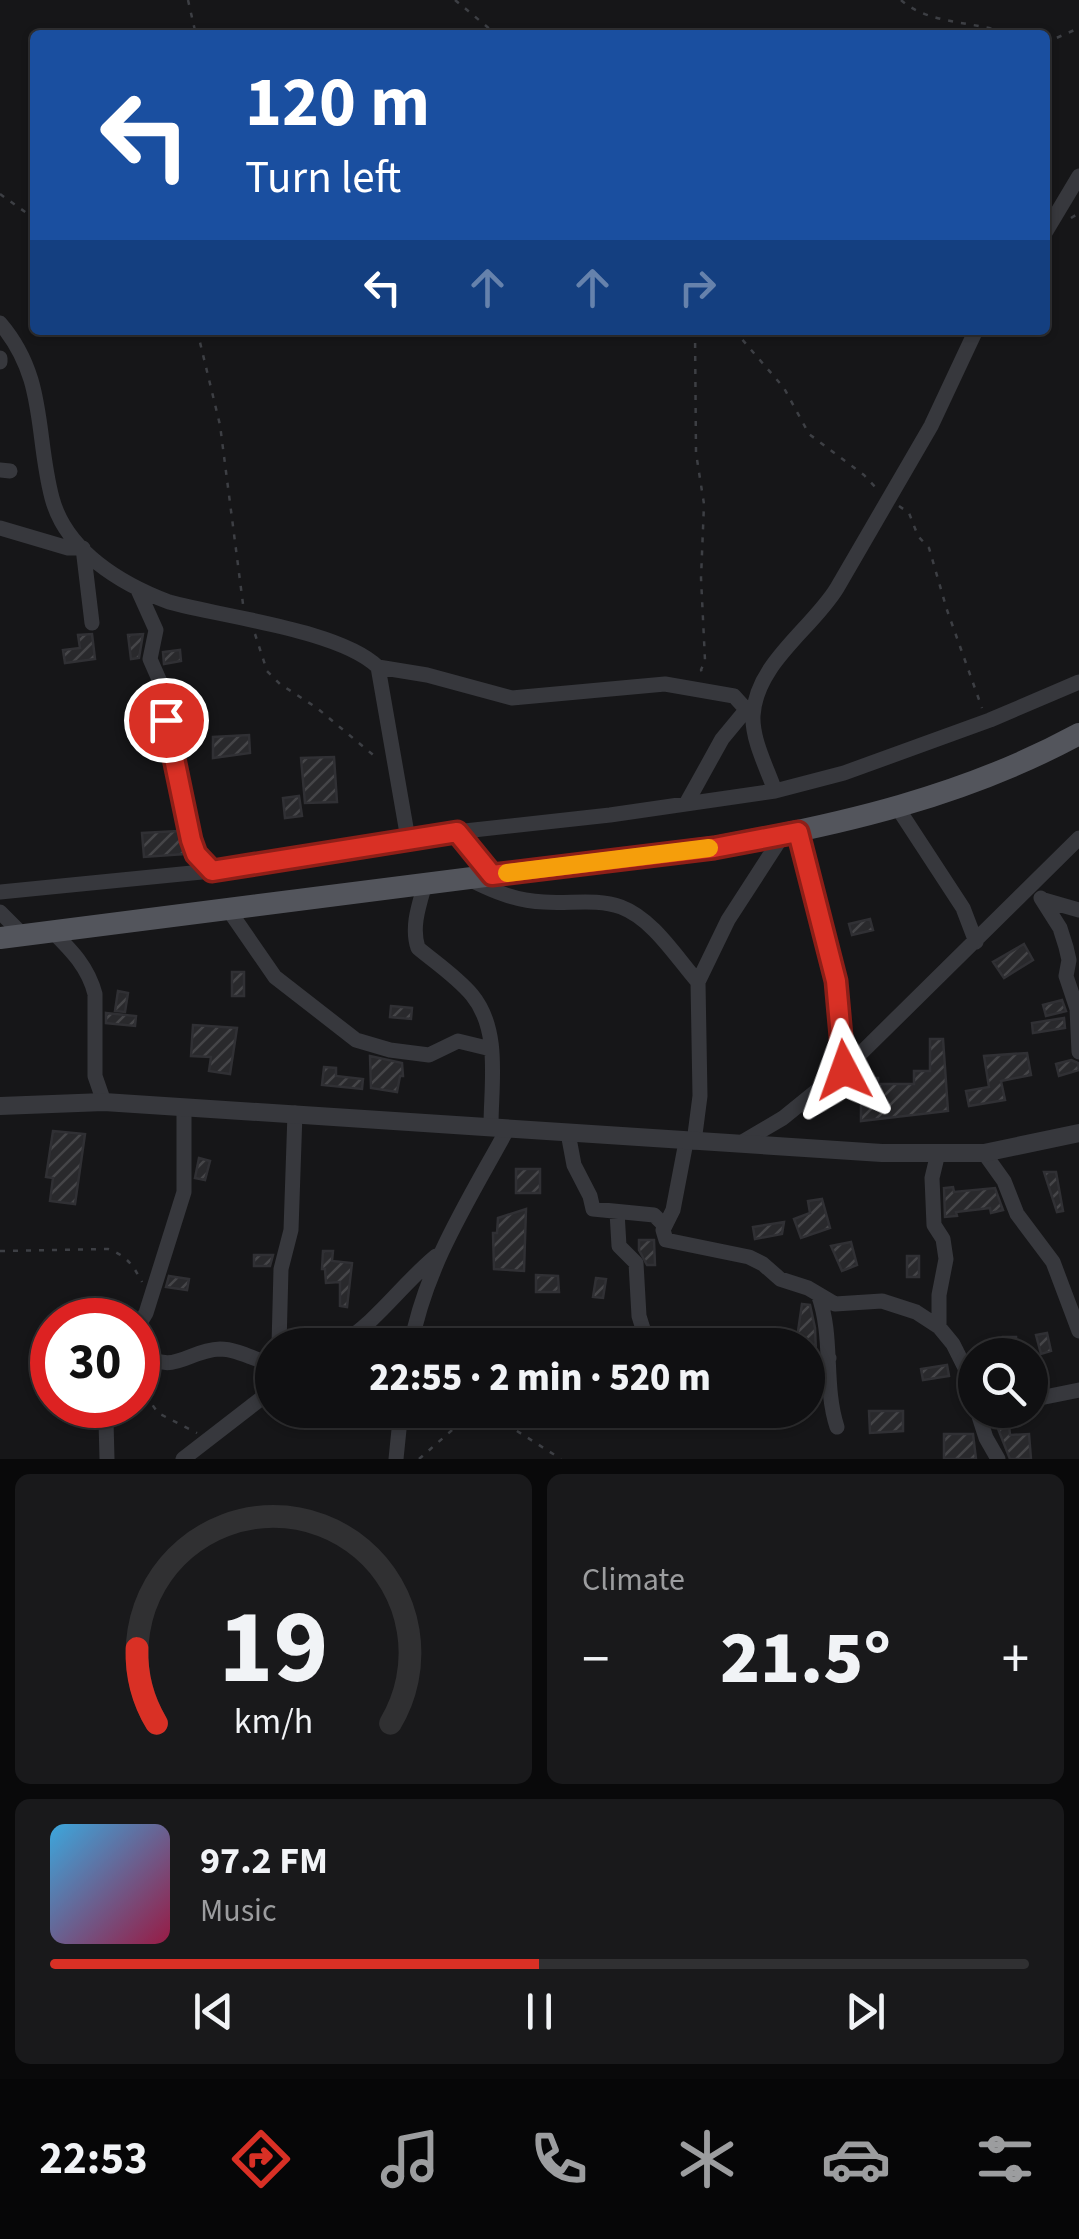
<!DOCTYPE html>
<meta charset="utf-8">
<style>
body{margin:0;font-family:"Source Sans 3",sans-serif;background:#19191b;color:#f1f3f6;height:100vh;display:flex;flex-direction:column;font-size:38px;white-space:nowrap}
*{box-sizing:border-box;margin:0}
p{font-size:32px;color:#9c9d9f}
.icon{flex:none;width:55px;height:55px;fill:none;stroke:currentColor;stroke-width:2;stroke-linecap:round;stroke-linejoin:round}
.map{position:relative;height:1459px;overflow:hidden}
.sheet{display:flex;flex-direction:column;gap:15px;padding:15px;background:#09090a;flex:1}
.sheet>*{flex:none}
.hud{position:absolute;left:30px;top:30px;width:1020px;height:305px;border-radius:10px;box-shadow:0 2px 8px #0004,0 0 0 2px #303032;background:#1a4fa0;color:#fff;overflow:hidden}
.controls{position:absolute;left:958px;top:1338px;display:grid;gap:20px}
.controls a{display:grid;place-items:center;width:90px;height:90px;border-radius:50%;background:#101012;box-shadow:0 2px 8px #0004,0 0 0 2px #303032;font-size:50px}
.speed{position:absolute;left:30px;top:1298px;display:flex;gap:20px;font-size:50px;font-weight:700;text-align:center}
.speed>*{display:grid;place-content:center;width:130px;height:130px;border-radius:50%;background:#101012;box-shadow:0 2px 8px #0004,0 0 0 2px #303032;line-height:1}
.speed .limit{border:15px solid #d22;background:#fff;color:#111}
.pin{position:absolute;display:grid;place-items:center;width:85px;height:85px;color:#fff;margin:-42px;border:5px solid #fff;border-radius:50%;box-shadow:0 2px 10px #0007}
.me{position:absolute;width:110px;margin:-55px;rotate:356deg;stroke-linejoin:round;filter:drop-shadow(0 0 8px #0008)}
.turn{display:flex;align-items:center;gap:35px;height:210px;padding:0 50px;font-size:45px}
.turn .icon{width:130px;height:130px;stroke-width:2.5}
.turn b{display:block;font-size:70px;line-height:85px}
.lanes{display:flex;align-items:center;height:95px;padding:0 50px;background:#0003;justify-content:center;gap:50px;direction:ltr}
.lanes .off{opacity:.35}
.big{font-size:75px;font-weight:800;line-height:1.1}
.sheet .card{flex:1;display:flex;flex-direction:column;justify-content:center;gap:15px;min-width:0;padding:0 35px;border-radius:15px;background:#19191b}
.sheet .dial{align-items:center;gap:0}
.dial svg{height:260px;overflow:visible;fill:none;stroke:#303032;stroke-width:7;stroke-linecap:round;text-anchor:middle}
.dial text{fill:#f1f3f6;stroke:none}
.song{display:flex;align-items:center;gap:30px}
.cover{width:120px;height:120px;border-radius:15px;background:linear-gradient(135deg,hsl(200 70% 55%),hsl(340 70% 35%))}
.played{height:10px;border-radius:5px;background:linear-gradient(90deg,#d93025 50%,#303032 50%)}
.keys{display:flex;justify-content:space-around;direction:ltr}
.heat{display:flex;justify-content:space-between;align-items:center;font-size:55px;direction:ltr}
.sheet .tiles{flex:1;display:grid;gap:15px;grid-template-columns:1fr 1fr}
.card:last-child{grid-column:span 2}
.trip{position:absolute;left:255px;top:1328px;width:570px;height:100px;border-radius:50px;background:#101012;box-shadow:0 2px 8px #0004,0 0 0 2px #303032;font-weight:800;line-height:100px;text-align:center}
.dock{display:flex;height:160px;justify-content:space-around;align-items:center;background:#060607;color:#9c9d9f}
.dock .icon{width:70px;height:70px}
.dock .on{color:#d93025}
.dock b{font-size:45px;color:#f1f3f6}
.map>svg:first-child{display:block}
.building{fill:url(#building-hatch);stroke:#303034;stroke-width:2.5}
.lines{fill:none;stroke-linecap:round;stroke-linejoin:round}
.path{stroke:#3d3f44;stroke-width:2.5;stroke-dasharray:5 8;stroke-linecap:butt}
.minor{stroke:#37383d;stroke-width:15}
.tertiary{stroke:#37383d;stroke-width:18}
.primary{stroke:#53555c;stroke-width:22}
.route-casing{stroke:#8d1f18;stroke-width:25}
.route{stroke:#d93025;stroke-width:18}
.slow{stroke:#f59e0b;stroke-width:18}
</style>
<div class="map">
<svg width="1079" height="1459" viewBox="0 0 1079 1459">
<defs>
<pattern id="building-hatch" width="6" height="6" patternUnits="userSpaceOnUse" patternTransform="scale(2.5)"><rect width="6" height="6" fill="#29292c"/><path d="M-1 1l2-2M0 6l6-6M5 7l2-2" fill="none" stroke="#454548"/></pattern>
</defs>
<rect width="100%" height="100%" fill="#161618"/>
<path class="building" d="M92 634 95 659 65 663 63 650 80 648 78 635Z
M143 634 139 658 131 659 128 635Z
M180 650 181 661 164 664 163 652Z
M159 732 163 755H150L149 733Z
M249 735 250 753 213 758V737Z
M334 757 337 802 305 803 301 758Z
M299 796 302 816 285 818 283 798Z
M178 831 184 854 144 857 142 833Z
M870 919 873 930 852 935 849 924Z
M1024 944 1033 960 1004 978 993 962Z
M232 972H244V996H232Z
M118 991 128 993 125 1012 115 1011Z
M1062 1000 1066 1011 1046 1016 1043 1005Z
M391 1006 412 1008 411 1019 390 1017Z
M106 1013 136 1016 135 1026 106 1023Z
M1064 1018 1065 1028 1033 1033 1032 1023Z
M193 1025 237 1028 230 1074 209 1071 211 1057 191 1056Z
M930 1039H943L948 1111 861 1121V1078H878V1084H914V1071H930Z
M1027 1053 1031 1075 1001 1081 1005 1100 969 1106 966 1091 989 1087 984 1056Z
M370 1056 402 1063 403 1076H400L397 1092 371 1088Z
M1071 1060 1078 1063 1079 1070 1059 1076 1056 1064Z
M324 1067 336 1068V1076L363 1079 362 1089 322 1085Z
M53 1131 85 1134 75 1204 50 1201 53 1178 46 1177Z
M199 1158 210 1161 205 1180 195 1178Z
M516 1169H540V1193H516Z
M1044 1172H1056L1063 1211 1057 1212Z
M953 1187 954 1192 995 1188 1003 1210 991 1213 990 1208 956 1212 957 1216 945 1217 944 1188Z
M822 1199 830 1228 801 1238 794 1219 810 1213 808 1201Z
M526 1209 524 1271 494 1269 493 1233H497L498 1218Z
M784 1222 782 1234 755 1239 753 1227Z
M639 1240H654L655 1265H647L639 1250Z
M851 1242 857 1265 842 1271 831 1246Z
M323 1251H333L332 1261 352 1263 347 1307 340 1306V1282L326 1283 325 1269H322Z
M254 1255H273L270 1266H254Z
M907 1256H919V1277H907Z
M536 1275 558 1276 559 1292H536Z
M169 1276 189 1279 187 1290 166 1287Z
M596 1278 606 1279 603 1298 593 1297Z
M802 1304 810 1305 815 1328 816 1352 809 1355 810 1345H796Z
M1047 1333 1051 1351 1041 1354 1036 1335Z
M1003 1337H1016V1355H1003Z
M947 1365 949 1376 923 1380 921 1369Z
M869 1411H903V1431L870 1433Z
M1008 1414 1010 1435 1029 1434 1031 1459H1010L993 1416Z
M944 1434H973L976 1459H944Z"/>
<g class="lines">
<path class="path" d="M188 0 196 35
M455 0 497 35
M901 0C930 26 976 20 1011 35
M1045 43 1079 28
M0 194 35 219
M1071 218 1079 213
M197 330 220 425 243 604
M695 330 696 453 704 504 701 578 705 660 701 670 704 678
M734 330 784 388 809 434 864 475 878 490
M899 506 909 513 918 536 929 548 947 610 982 708
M255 634 267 671 280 684 317 708 378 759
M0 1251 108 1249C127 1256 133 1265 142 1282
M138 1384 158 1413 197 1433
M484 1410 561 1459
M419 1459 475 1410"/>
<path class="minor" d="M1045 233 1079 176
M0 323C47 378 35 434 52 498 66 551 121 584 169 602 223 617 340 630 378 667L408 839
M0 358V362
M0 470 10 471
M0 528 68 548H83L92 623
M138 590 156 630 150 659 161 684 191 840 202 863 212 871
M378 667 427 675 512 698 665 684 734 696 753 717
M775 791C767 768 752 740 753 716 756 663 812 629 837 588L931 426 976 330
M686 804 722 739 746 710
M897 807 963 908 976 942
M457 832 492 875
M798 832 836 981 844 1070
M471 880C495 892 517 901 544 902 570 904 596 898 621 907 653 919 676 957 698 982
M425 884C419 905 411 927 418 948 436 963 457 977 472 995 501 1030 491 1084 491 1126
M0 892 212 871 331 854 437 834 610 815 775 791 844 773 990 720 1079 682
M1041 898 1060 928 1066 947 1069 960 1066 976 1077 1009 1079 1052
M1044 900 1079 910
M228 909 275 977 356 1040 390 1050 429 1055 458 1041 491 1049
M0 912 23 935
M52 931C72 951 88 967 95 994V1076L104 1102
M568 1133 574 1165 590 1196 593 1209 654 1215 664 1225
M686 1142 673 1210 663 1230 666 1240 749 1257 763 1264 780 1279 808 1288 835 1304 882 1301 916 1312 939 1327 953 1344 969 1376 975 1403
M694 1142 700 1096 698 982 728 920 783 835
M739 1144 783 1118 852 1062 1079 838
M938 1153 932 1178 934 1225 943 1239 946 1259 939 1295V1327
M984 1153 1004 1181 1017 1214 1053 1262 1079 1331
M617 1212 619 1246 636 1263 639 1316 648 1345
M818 1294C834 1337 823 1384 837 1427
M138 1326 146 1313 184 1192V1107
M279 1345 281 1269 291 1230 295 1113
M339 1345C378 1321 401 1285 436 1256
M411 1345C426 1265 470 1198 508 1128
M138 1351C175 1378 186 1350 220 1349 237 1349 256 1360 272 1365
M808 1368 829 1358
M1030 1400 1079 1390
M977 1410 986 1438 998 1459
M107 1459 106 1421 111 1405
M183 1459 272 1390
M396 1459 401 1410"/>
<path class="tertiary" d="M0 1106 104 1102 882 1153H984L1079 1133"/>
<path class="primary" d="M0 938 714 847C840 825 965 796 1079 734"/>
</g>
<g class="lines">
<defs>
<path id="route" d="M166 720 191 840 196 854 212 871 457 832 492 875 714 848 798 832 836 981 844 1070"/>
</defs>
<use href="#route" class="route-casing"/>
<use href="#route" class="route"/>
<path class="slow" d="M507 873 709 848"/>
</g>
</svg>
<div class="controls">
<a><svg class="icon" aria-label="search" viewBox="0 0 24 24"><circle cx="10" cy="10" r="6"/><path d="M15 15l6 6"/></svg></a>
</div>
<div class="speed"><div class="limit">30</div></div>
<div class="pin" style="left:166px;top:720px;background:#d93025"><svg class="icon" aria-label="arrive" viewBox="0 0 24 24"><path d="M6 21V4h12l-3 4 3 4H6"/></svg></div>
<svg class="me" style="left:844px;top:1070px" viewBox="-20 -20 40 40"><path d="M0-17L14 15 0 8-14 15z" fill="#d93025" stroke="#fff" stroke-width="4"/></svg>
<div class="trip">22:55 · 2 min · 520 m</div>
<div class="hud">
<div class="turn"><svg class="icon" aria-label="left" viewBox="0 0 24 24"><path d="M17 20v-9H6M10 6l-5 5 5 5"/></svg><div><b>120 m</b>Turn left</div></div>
<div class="lanes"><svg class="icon" aria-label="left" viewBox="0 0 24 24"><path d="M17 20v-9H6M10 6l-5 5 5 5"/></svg><svg class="icon off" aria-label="ahead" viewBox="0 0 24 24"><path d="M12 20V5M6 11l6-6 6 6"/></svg><svg class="icon off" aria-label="ahead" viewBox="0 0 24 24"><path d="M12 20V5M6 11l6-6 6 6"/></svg><svg class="icon off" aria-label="right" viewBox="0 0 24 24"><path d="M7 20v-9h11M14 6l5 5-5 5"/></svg></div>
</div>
</div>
<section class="sheet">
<div class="tiles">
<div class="card dial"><svg viewBox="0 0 100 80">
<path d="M14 69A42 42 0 1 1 86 69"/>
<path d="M14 69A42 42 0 0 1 8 46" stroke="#d93025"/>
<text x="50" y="56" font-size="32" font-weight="700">19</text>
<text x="50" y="72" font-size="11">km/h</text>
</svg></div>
<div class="card"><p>Climate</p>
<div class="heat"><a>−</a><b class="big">21.5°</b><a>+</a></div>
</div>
<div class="card">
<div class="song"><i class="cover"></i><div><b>97.2 FM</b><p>Music</p></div></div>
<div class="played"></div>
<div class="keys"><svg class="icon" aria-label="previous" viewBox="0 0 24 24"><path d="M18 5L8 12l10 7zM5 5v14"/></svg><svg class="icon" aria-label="pause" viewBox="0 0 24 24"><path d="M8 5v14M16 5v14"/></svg><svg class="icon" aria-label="next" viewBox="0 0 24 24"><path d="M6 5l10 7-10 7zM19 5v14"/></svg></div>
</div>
</div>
</section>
<nav class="dock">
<b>22:53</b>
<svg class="icon on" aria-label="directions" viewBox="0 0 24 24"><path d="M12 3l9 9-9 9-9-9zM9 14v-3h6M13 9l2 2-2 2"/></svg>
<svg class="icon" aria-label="music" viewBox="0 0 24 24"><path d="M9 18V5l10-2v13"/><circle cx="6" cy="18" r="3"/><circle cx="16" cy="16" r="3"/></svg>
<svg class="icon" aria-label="phone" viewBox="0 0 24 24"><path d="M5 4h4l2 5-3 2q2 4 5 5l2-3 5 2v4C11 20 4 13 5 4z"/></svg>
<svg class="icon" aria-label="climate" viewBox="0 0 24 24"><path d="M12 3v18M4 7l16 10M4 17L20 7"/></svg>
<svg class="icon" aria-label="car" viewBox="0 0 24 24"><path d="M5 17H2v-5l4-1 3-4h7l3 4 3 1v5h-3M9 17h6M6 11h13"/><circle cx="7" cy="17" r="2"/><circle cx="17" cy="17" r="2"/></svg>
<svg class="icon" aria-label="filters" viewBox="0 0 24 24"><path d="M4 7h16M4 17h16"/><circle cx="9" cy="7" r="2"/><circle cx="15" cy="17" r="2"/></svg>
</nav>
